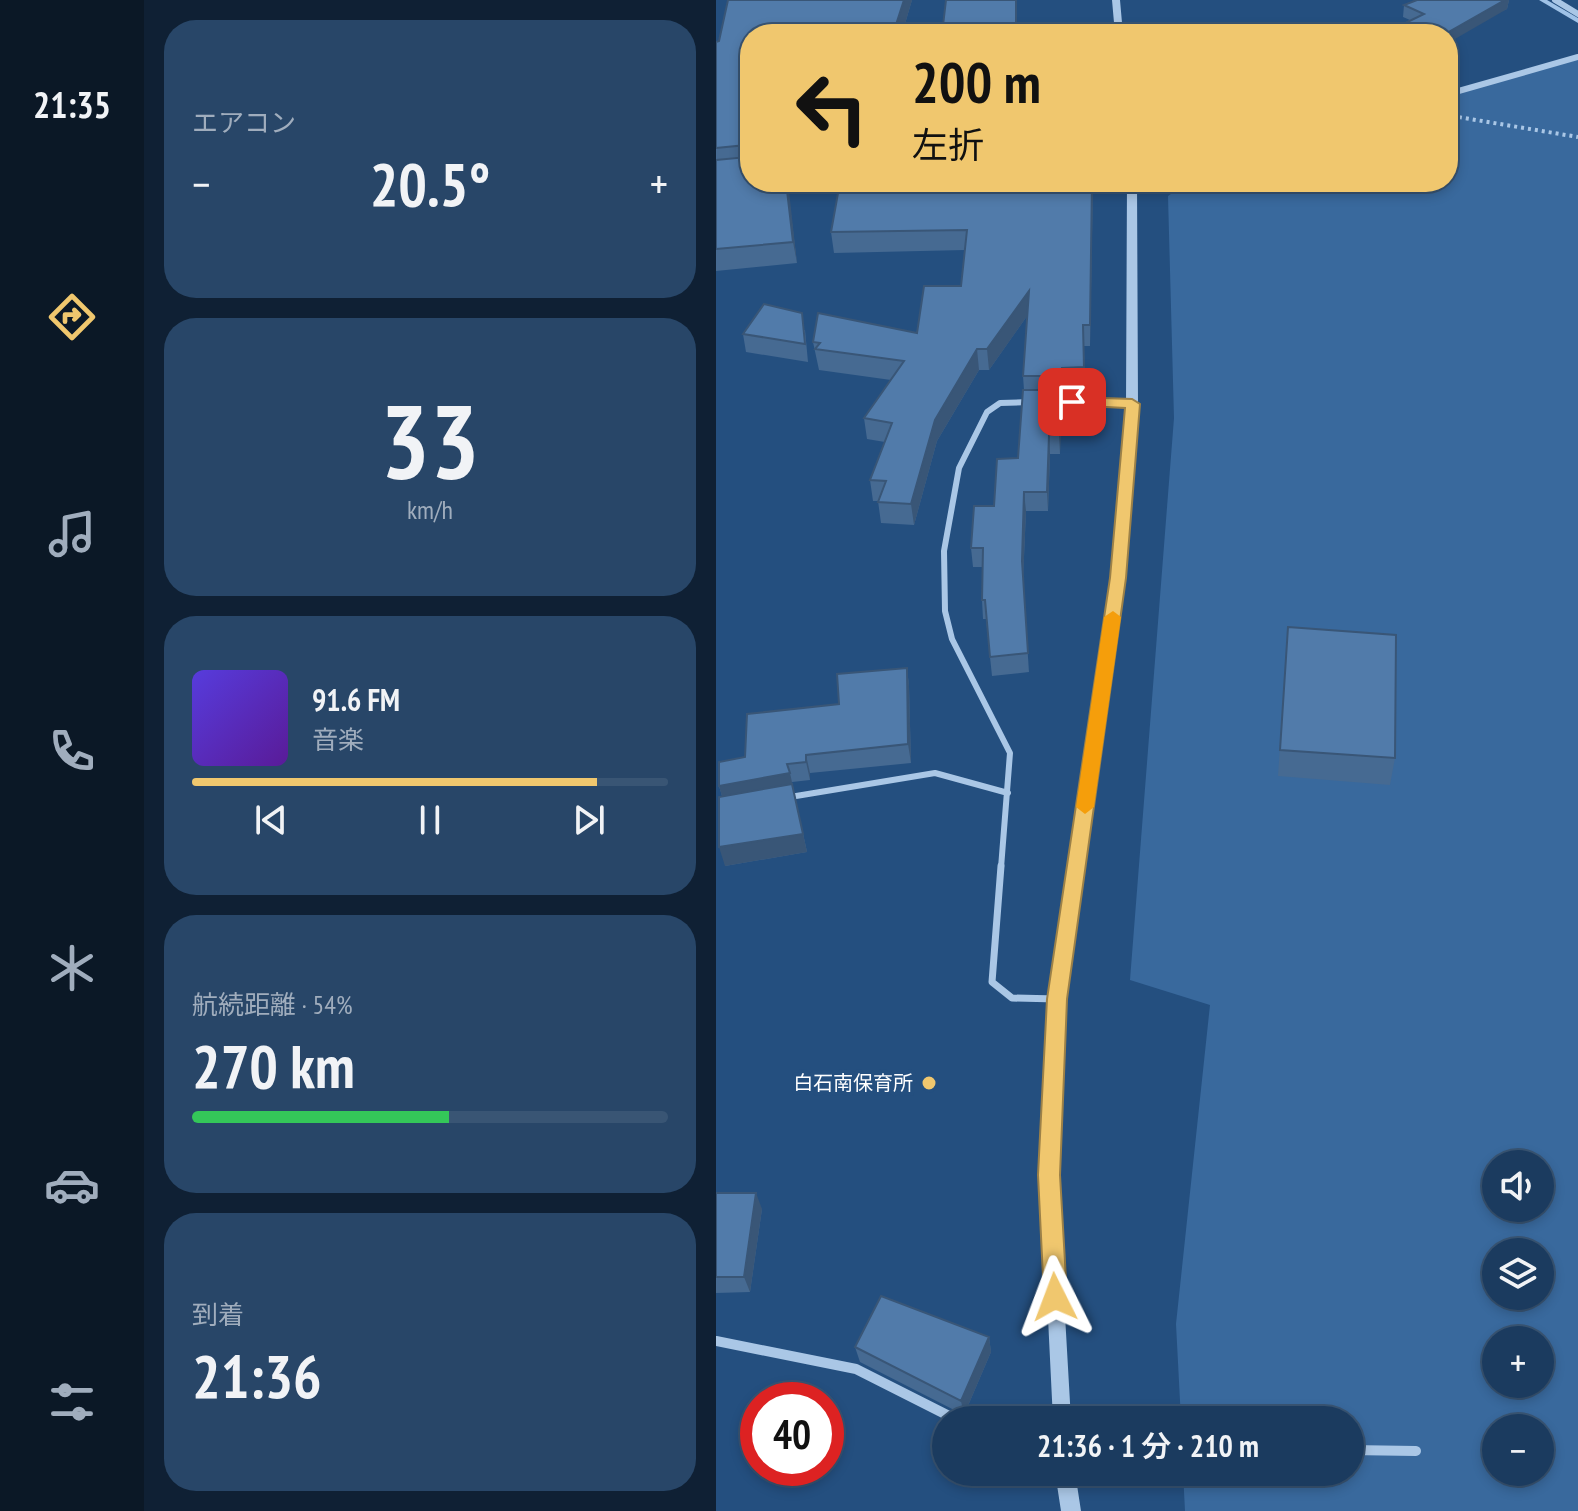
<!DOCTYPE html>
<html lang="ja">
<meta charset="utf-8">
<style>
body{margin:0;font-family:"PT Sans Narrow","Noto Sans JP",sans-serif;background:#284668;color:#f1f3f6;height:100vh;display:flex;flex-direction:column;font-size:30px;white-space:nowrap}
*{box-sizing:border-box;margin:0}
p{font-size:26px;color:#a0adbd}
.icon{flex:none;width:44px;height:44px;fill:none;stroke:currentColor;stroke-width:2;stroke-linecap:round;stroke-linejoin:round}
.map{position:relative;flex:1;overflow:hidden}
.sheet{display:flex;flex-direction:column;gap:20px;padding:20px;background:#0f2034;width:572px}
.sheet>*{flex:none}
.hud{position:absolute;left:24px;top:24px;width:718px;height:168px;border-radius:32px;box-shadow:0 4px 12px #0003,0 0 0 2px #395574;background:#f0c76e;color:#111;overflow:hidden}
.fabs{position:absolute;left:766px;top:1150px;display:grid;gap:16px}
.fabs a{display:grid;place-items:center;width:72px;height:72px;border-radius:50%;background:#1b3b5f;box-shadow:0 4px 12px #0003,0 0 0 2px #395574;font-size:40px}
.speed{position:absolute;left:24px;top:1382px;display:flex;gap:16px;font-size:40px;font-weight:700;text-align:center}
.speed>*{display:grid;place-content:center;width:104px;height:104px;border-radius:50%;background:#1b3b5f;box-shadow:0 4px 12px #0003,0 0 0 2px #395574;line-height:1}
.speed .limit{border:12px solid #d22;background:#fff;color:#111}
.pin{position:absolute;display:grid;place-items:center;width:68px;height:68px;color:#fff;margin:-34px;border-radius:16px;box-shadow:0 4px 12px #0006}
.me{position:absolute;width:88px;margin:-44px;rotate:357deg;stroke-linejoin:round;filter:drop-shadow(0 0 6px #0008)}
.turn{display:flex;align-items:center;gap:28px;height:168px;padding:0 40px;font-size:36px}
.turn .icon{width:104px;height:104px;stroke-width:2.5}
.turn b{display:block;font-size:56px;line-height:68px}
.big{font-size:60px;font-weight:600;line-height:1.1}
.sheet .widget{flex:1;display:flex;flex-direction:column;justify-content:center;gap:12px;min-width:0;padding:0 28px;border-radius:32px;background:#284668}
.sheet .dial{align-items:center;gap:0}
.dial b{font-size:104px;line-height:1}
.song{display:flex;align-items:center;gap:24px}
.cover{width:96px;height:96px;border-radius:12px;background:linear-gradient(135deg,hsl(250 70% 55%),hsl(270 70% 35%))}
.played{height:8px;border-radius:4px;background:linear-gradient(90deg,#f0c76e 85%,#395574 85%)}
.keys{display:flex;justify-content:space-around;direction:ltr}
.heat{display:flex;justify-content:space-between;align-items:center;font-size:44px;direction:ltr}
.charge{height:12px;border-radius:6px;background:linear-gradient(90deg,#34c759 54%,#395574 0)}
.trip{position:absolute;left:216px;top:1406px;width:432px;height:80px;border-radius:40px;background:#1b3b5f;box-shadow:0 4px 12px #0003,0 0 0 2px #395574;font-weight:600;line-height:80px;text-align:center}
main{display:flex;flex:1;min-height:0}
.menu{display:flex;flex-direction:column;width:144px;justify-content:space-around;align-items:center;background:#0b1826;color:#a0adbd}
.menu .icon{width:56px;height:56px}
.menu .current{color:#f0c76e}
.menu b{font-size:36px;color:#f1f3f6}
.map>svg:first-child{display:block}
.green{fill:#39699d;fill-rule:evenodd}
.lines{fill:none;stroke-linecap:round;stroke-linejoin:round}
.stream{fill:#9fc2e7;fill-rule:evenodd}
.path{stroke:#aac7e6;stroke-width:4;stroke-dasharray:3 4;stroke-linecap:butt}
.service-far1{stroke:#aac7e6;stroke-width:6}
.service{stroke:#aac7e6;stroke-width:7}
.minor-far1{stroke:#aac7e6;stroke-width:6}
.minor{stroke:#aac7e6;stroke-width:10}
.tertiary{fill:#aac7e6;fill-rule:evenodd}
.wall{fill:#466a92}
.shaded-wall{fill:#395677}
.building{fill:#517baa;stroke:#395677;stroke-width:2}
.route{fill:#f0c76e;stroke:#9c8148;stroke-width:2}
.slow{fill:#f59e0b}
.poi-dot{fill:#f0c76e;stroke:#244f7f;stroke-width:3}
.labels{text-anchor:middle;stroke-width:8;stroke-linejoin:round;paint-order:stroke}
.poi-label{font-size:20px;fill:#fff;stroke:#244f7f;text-anchor:end}
</style>
<main>
<nav class="menu">
<b>21:35</b>
<svg class="icon current" aria-label="directions" viewBox="0 0 24 24"><path d="M12 3l9 9-9 9-9-9zM9 14v-3h6M13 9l2 2-2 2"/></svg>
<svg class="icon" aria-label="music" viewBox="0 0 24 24"><path d="M9 18V5l10-2v13"/><circle cx="6" cy="18" r="3"/><circle cx="16" cy="16" r="3"/></svg>
<svg class="icon" aria-label="phone" viewBox="0 0 24 24"><path d="M5 4h4l2 5-3 2q2 4 5 5l2-3 5 2v4C11 20 4 13 5 4z"/></svg>
<svg class="icon" aria-label="climate" viewBox="0 0 24 24"><path d="M12 3v18M4 7l16 10M4 17L20 7"/></svg>
<svg class="icon" aria-label="car" viewBox="0 0 24 24"><path d="M5 17H2v-5l4-1 3-4h7l3 4 3 1v5h-3M9 17h6M6 11h13"/><circle cx="7" cy="17" r="2"/><circle cx="17" cy="17" r="2"/></svg>
<svg class="icon" aria-label="filters" viewBox="0 0 24 24"><path d="M4 7h16M4 17h16"/><circle cx="9" cy="7" r="2"/><circle cx="15" cy="17" r="2"/></svg>
</nav>
<section class="sheet">
<div class="widget"><p>エアコン</p>
<div class="heat"><a>−</a><b class="big">20.5°</b><a>+</a></div>
</div>
<div class="widget dial"><b>33</b><p>km/h</p></div>
<div class="widget">
<div class="song"><i class="cover"></i><div><b>91.6 FM</b><p>音楽</p></div></div>
<div class="played"></div>
<div class="keys"><svg class="icon" aria-label="previous" viewBox="0 0 24 24"><path d="M18 5L8 12l10 7zM5 5v14"/></svg><svg class="icon" aria-label="pause" viewBox="0 0 24 24"><path d="M8 5v14M16 5v14"/></svg><svg class="icon" aria-label="next" viewBox="0 0 24 24"><path d="M6 5l10 7-10 7zM19 5v14"/></svg></div>
</div>
<div class="widget"><p>航続距離 · 54%</p><b class="big">270 km</b><div class="charge"></div></div>
<div class="widget"><p>到着</p><b class="big">21:36</b></div>
</section>
<div class="map">
<svg width="862" height="1511" viewBox="0 0 862 1511">
<rect width="100%" height="100%" fill="#244f7f"/>
<path class="green" d="M862 57V1511H469L467 1472H634V1420H465L460 1324 494 1005 414 980 458 418 452 196 472 182H732V94ZM780 1164H824V1208H780ZM780 1252H824V1296H780ZM780 1340H824V1384H780ZM780 1428H824V1472H780Z"/>
<g class="lines">
<path class="stream" d="M823 0H831L862 18V23Z"/>
<path class="path" d="M736 116 862 137"/>
<path class="service-far1" d="M340 402 416 404
M74 797 219 773 292 793
M285 868 294 753 236 639 229 611 228 551 243 468 271 412 284 403 313 402"/>
<path class="service" d="M285 866 276 982 296 998 341 999"/>
<path class="minor-far1" d="M839 0 862 14
M732 94 862 57"/>
<path class="minor" d="M0 1341 140 1369 241 1420
M634 1450 700 1451
M391 1472 414 1476 425 1472"/>
<path class="tertiary" d="M396 0H404L407 34H399Z
M411 182H421L422 404 408 578 349 999 341 1175 355 1420H337L325 1175 333 999 396 578 410 404Z
M339 1472H359L365 1511H345Z"/>
</g>
<path class="wall" d="M12 0H196L186 34H34V122H30L34 182H71L81 263 0 271V42L3 41Z
M701 0H793L791 9 732 34H678L679 28 694 20 687 17 688 5Z
M124 182H377L374 346H368L369 388 347 389 346 397H345L344 454H334L332 511H310L307 580 313 672 276 676 270 619H267L266 600 267 567H257L255 548 302 458 308 390 307 376 311 316 273 370H263L221 441 198 525 165 523 162 501H157L154 480 169 442 151 439 148 418 175 380 103 370 97 342 201 333 245 286 249 250 118 253 115 232Z
M89 330 92 362 30 352 27 334Z
M570 654 679 758 674 785 562 776Z
M191 668 193 686 195 763 94 773V780L76 782 91 852 9 866 6 796 3 786 29 757 123 704Z
M0 1193 46 1209 34 1292 0 1293Z
M273 1337 275 1352 248 1415 144 1362 139 1347Z"/>
<path class="shaded-wall" d="M188 0H196L186 34H177Z
M789 0H793L791 9 732 43V34H729Z
M26 102 30 122 34 166 30 145Z
M70 182 73 191 81 263 77 242Z
M376 182H377L374 346V325Z
M313 291 314 312 273 370 271 349Z
M261 349 263 370 221 441 198 525 195 504 219 420Z
M345 390 346 409 344 454 343 435Z
M333 435 334 454 332 511 331 492Z
M308 492 310 511 307 580 313 672 306 561Z
M191 668 193 686 195 763 192 744Z
M90 755 94 773V780L90 762Z
M74 773 91 852 9 866 3 847 8 803 3 786Z
M40 1193 46 1209 34 1292 28 1277Z
M273 1337 275 1352 248 1415 245 1401Z"/>
<path class="building" d="M12 0H188L177 34H34V101L26 102 30 145 0 148V42L3 41Z
M230 0H300V34H226Z
M701 0H789L729 34H690L679 28 708 14 688 5Z
M31 157 32 174H34V182H70L77 242 0 249V160Z
M124 182H376L374 325H367L368 367 346 368 345 376H307L313 291 271 349H261L219 420 195 504 162 502 170 481 154 480 176 423 148 418 188 361 99 349 104 343 97 342 102 313 201 333 208 286H245L251 230 115 232Z
M48 304 86 313 89 344 27 334Z
M307 390H345L343 435H333L331 492H308L306 561 312 653 274 657 269 600H266L267 548H255L258 506H278L281 459 302 458Z
M572 627 680 635 679 758 564 750Z
M191 668 192 744 90 755V762L71 764 74 773 3 786V762L29 757 31 714 123 704 121 674Z
M76 784 87 834 3 847V797Z
M0 1193H40L28 1277H0Z
M165 1296 273 1337 245 1401 139 1347Z"/>
<path class="route" d="M356 397 416 399 424 404 410 578 351 999 344 1175 351 1297 347 1305 339 1309 331 1305 328 1297 322 1175 331 999 394 578 409 408 351 405V398Z"/>
<path class="slow" d="M397 611 405 617 378 807 369 814 360 807 388 617Z"/>
<circle class="poi-dot" cx="213" cy="1083" r="8"/>
<g class="labels">
<g class="poi-label">
<text x="197" y="1090">白石南保育所</text>
</g>
</g>
</svg>
<div class="fabs">
<a><svg class="icon" aria-label="sound" viewBox="0 0 24 24"><path d="M4 9h4l5-4v14l-5-4H4zM17 9q2 3 0 6"/></svg></a>
<a><svg class="icon" aria-label="layers" viewBox="0 0 24 24"><path d="M12 4l9 5-9 5-9-5zM3 14l9 5 9-5"/></svg></a>
<a>+</a>
<a>−</a>
</div>
<div class="speed"><div class="limit">40</div></div>
<div class="pin" style="left:356px;top:402px;background:#d93025"><svg class="icon" aria-label="arrive" viewBox="0 0 24 24"><path d="M6 21V4h12l-3 4 3 4H6"/></svg></div>
<svg class="me" style="left:339px;top:1297px" viewBox="-20 -20 40 40"><path d="M0-17L14 15 0 8-14 15z" fill="#f0c76e" stroke="#fff" stroke-width="4"/></svg>
<div class="trip">21:36 · 1 分 · 210 m</div>
<div class="hud">
<div class="turn"><svg class="icon" aria-label="left" viewBox="0 0 24 24"><path d="M17 20v-9H6M10 6l-5 5 5 5"/></svg><div><b>200 m</b>左折</div></div>
</div>
</div>
</main>
